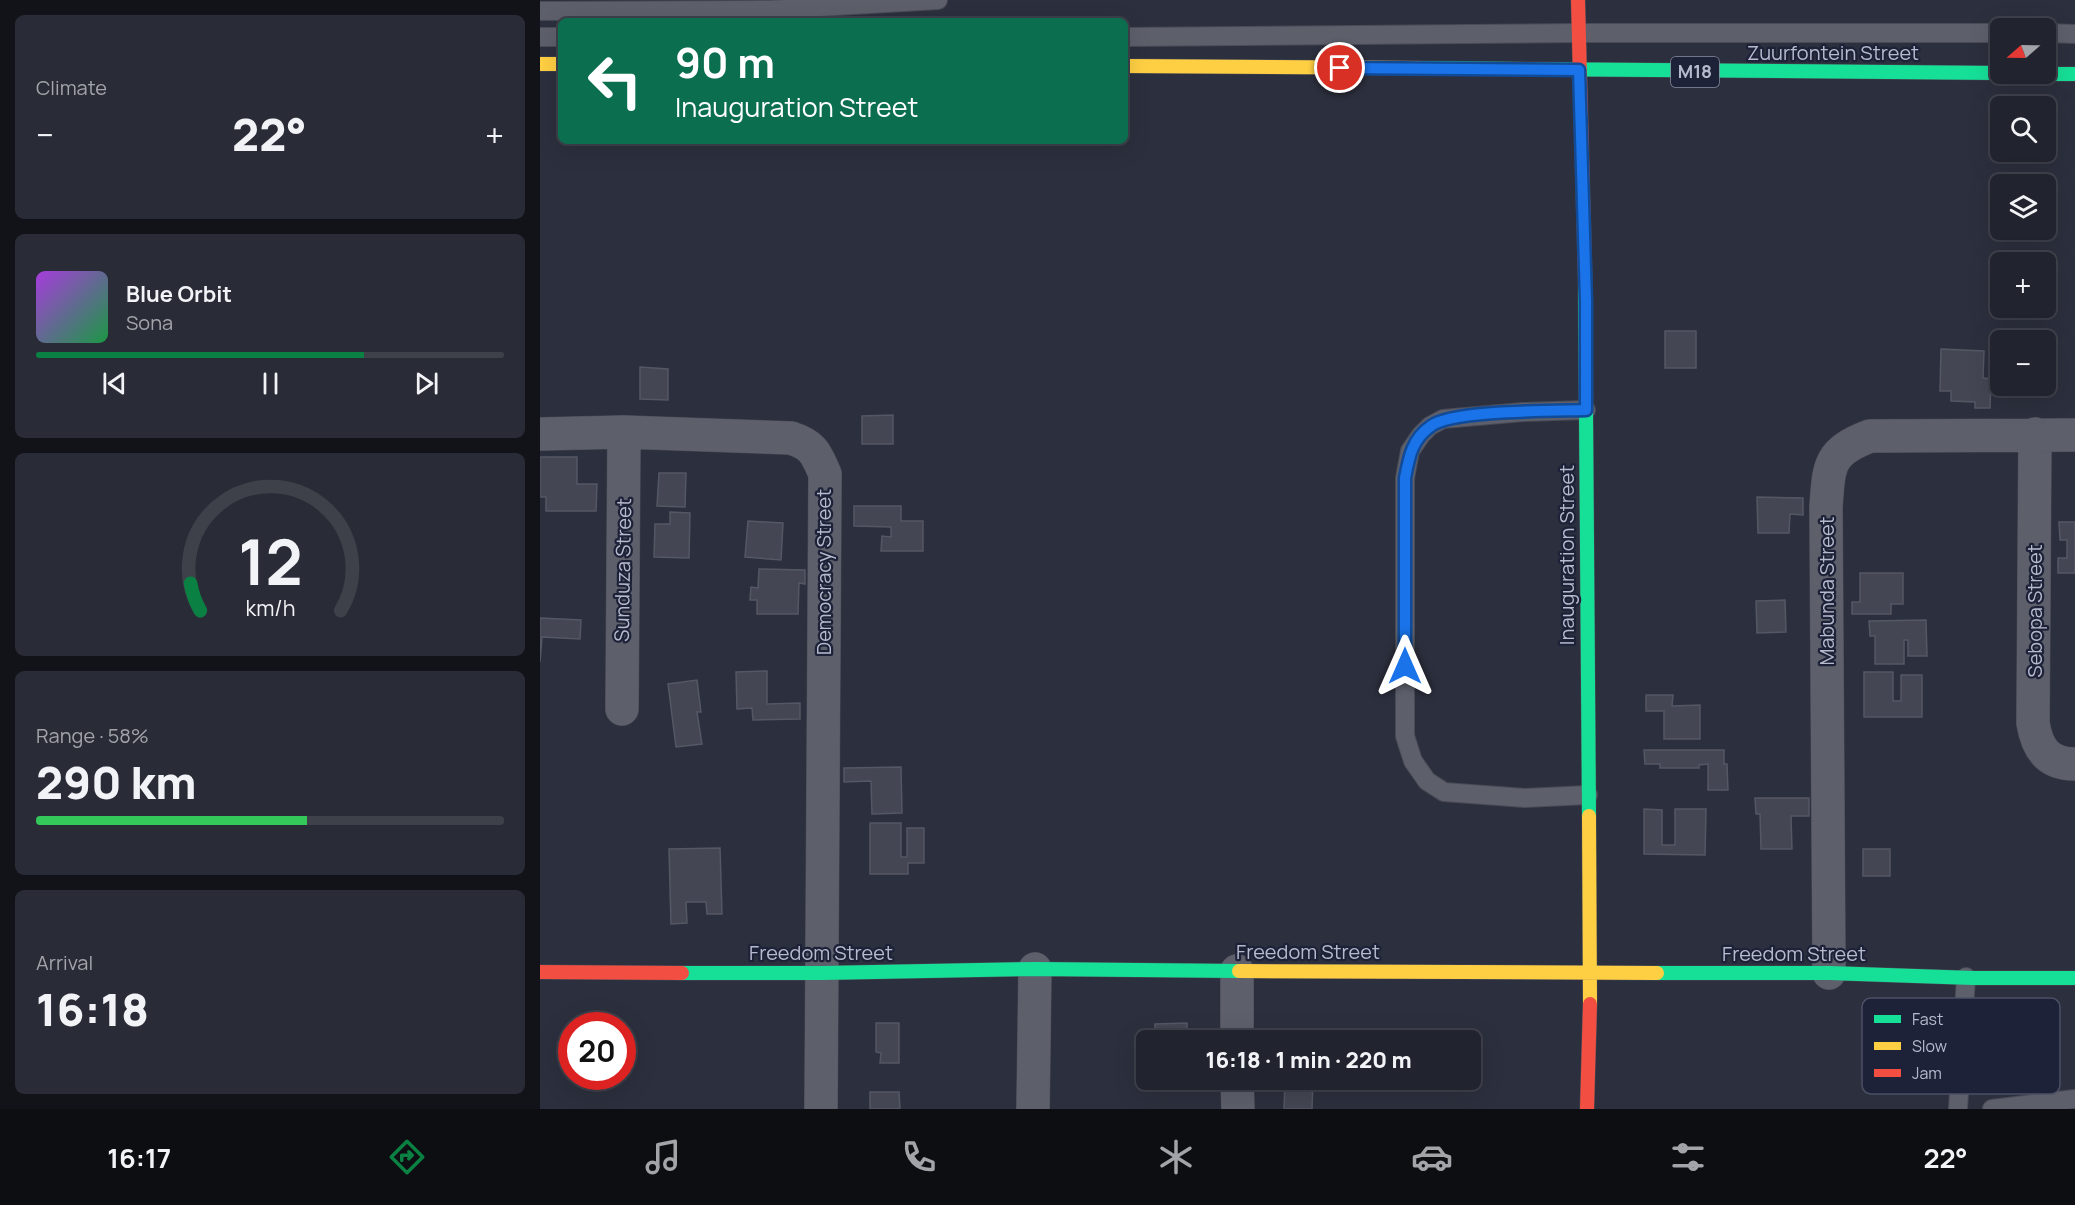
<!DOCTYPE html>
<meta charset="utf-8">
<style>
body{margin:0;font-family:Manrope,sans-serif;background:#292b36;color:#f1f3f6;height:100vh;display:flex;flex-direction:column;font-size:22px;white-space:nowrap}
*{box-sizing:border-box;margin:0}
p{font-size:20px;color:#a2a4aa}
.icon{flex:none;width:33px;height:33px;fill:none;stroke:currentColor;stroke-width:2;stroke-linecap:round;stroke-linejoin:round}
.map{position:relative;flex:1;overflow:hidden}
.drawer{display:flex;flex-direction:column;gap:15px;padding:15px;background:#121319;width:540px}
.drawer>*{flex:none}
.banner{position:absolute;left:18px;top:18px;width:570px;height:126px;border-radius:9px;box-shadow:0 6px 24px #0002,0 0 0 2px #3e404a;background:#0b6e4f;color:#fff;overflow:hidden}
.needle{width:39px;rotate:250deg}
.buttons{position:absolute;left:1450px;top:18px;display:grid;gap:12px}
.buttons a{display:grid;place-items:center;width:66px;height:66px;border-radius:9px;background:#21232e;box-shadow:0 6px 24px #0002,0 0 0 2px #3e404a;font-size:30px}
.speed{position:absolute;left:18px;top:1012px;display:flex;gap:12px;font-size:30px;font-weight:700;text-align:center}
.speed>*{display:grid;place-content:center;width:78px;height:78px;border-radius:50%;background:#21232e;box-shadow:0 6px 24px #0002,0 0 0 2px #3e404a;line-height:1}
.speed .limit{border:9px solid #d22;background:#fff;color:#111}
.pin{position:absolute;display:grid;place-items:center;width:51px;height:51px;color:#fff;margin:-26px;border:3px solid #fff;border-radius:50%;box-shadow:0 2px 6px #0007}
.me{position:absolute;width:66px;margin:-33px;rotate:0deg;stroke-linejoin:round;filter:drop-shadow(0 0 4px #0008)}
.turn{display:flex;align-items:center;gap:21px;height:126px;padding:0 18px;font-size:27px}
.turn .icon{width:78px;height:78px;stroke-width:2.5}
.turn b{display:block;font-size:42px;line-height:51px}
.big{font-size:45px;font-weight:800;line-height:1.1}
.drawer .tile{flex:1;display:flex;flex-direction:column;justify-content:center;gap:9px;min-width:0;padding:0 21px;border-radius:9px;background:#292b36}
.drawer .dial{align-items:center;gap:0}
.dial svg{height:156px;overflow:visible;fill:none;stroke:#3e404a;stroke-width:7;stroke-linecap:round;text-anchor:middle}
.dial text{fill:#f1f3f6;stroke:none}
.song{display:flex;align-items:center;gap:18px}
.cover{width:72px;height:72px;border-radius:9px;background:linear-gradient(135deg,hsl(280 70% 55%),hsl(140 70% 35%))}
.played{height:6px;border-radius:3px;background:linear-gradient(90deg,#0b8043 70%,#3e404a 70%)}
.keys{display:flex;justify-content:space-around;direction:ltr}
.heat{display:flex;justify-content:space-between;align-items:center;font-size:33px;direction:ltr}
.charge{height:9px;border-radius:4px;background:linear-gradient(90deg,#34c759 58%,#3e404a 0)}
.trip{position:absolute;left:596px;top:1030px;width:345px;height:60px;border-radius:9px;background:#21232e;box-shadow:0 6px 24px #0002,0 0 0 2px #3e404a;font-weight:800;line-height:60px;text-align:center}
.dock{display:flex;height:96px;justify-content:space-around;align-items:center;background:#0d0e12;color:#a2a4aa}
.dock .icon{width:42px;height:42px}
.dock .active{color:#0b8043}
.dock b{font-size:27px;color:#f1f3f6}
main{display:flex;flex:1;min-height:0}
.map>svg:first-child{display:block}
.building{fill:#444753;stroke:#545764;stroke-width:1.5}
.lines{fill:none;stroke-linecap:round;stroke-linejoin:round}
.lane-casing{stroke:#494b56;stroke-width:20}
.street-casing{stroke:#494b56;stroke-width:34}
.fast-casing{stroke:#494b56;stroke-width:15}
.slow-casing{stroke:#494b56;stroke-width:15}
.jam-casing{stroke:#494b56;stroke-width:15}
.lane{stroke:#5d5f6b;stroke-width:18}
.street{stroke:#5d5f6b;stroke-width:33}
.fast{stroke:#16e098;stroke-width:14}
.slow{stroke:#ffcf43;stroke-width:14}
.jam{stroke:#f24e42;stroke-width:14}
.route-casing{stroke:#114b97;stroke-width:15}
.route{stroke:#1a73e8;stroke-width:10}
.labels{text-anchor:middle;stroke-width:4.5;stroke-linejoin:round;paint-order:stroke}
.shield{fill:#1e2239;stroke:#898ca1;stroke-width:1.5}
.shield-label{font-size:18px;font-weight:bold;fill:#b7bacd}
.street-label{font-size:20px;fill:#b7bacd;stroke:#1e2239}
.key{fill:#1e2239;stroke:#4c5065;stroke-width:1.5}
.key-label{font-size:16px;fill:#b7bacd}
</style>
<main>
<section class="drawer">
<div class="tile"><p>Climate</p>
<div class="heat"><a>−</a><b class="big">22°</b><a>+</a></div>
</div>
<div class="tile">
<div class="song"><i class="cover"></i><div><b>Blue Orbit</b><p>Sona</p></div></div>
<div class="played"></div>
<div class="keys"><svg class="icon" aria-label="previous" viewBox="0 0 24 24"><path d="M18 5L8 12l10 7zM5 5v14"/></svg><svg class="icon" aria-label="pause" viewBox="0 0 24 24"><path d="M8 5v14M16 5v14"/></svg><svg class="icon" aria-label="next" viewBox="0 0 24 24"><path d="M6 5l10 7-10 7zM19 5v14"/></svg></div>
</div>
<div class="tile dial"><svg viewBox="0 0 100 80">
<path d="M14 69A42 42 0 1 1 86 69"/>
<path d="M14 69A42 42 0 0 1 9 55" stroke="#0b8043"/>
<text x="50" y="56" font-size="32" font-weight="700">12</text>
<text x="50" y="72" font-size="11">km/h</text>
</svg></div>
<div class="tile"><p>Range · 58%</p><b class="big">290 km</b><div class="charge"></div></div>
<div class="tile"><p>Arrival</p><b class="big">16:18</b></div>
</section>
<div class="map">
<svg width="1535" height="1109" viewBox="0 0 1535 1109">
<rect width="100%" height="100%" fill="#2c2f3d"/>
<path class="building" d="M1125 331H1156V368H1125Z
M1401 349 1444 351 1443 378 1451 379 1450 408H1435V402L1411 401V391H1400Z
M100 367 128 369V400L100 399Z
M353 415V444H322V416Z
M0 457H37V484H57L56 511H6V497H0Z
M119 473H146L145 507 117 506Z
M1217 497 1263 498V515L1250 514 1249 533H1218Z
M314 506H361V521H383V551H341L342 536 351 537V527L314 526Z
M130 512 150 513 149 558 114 557 115 524H130Z
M208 521 243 523 241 560 205 557Z
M1519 522H1535V573H1518V558H1527V540H1520Z
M219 569 265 570V584L259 583 258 614H217V600H210L211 587 218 588Z
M1320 573H1363V604H1351V614H1312V602H1320Z
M1245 600 1246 632 1217 633 1216 601Z
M0 618 41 620 40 639 2 637 0 662Z
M1386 620 1387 656H1368V640H1364V664H1335V636H1330L1329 621Z
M227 671V704L260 703V719L213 720 212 708 197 709 196 672Z
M1324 672H1353V701H1361V675H1382V717H1324Z
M157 680 161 712H157L162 744 136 747 128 684Z
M1106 695H1133L1132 706 1160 705V739H1124V711H1106Z
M1104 750H1184V764H1187L1188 790H1168V764L1159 765V768H1120V764H1105Z
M361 767 362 813 332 814 331 781 304 782V768Z
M1215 798H1269V816H1251L1252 849H1221L1220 814H1216Z
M1104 809 1122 810V845H1135V809H1166L1165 855 1104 854Z
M330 823H361V857H367V828H384V863H368V874H330Z
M180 848 182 914H167L166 902H146L147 923 131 924 129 849Z
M1323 849H1350V876H1323Z
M336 1023H359V1063H340L341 1053 336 1052Z
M647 1023V1041H615V1024Z
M745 1080H773L772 1109H744Z
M330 1092H359L360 1109H330Z"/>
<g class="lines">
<defs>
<path id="lane" d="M0 11 228 10 398 0
M1506 33 1535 34
M0 37H21
M585 37 1039 33H1461
M1046 410 983 412 903 419 890 426 881 435 870 451 865 478V736L873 761 887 781 904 792 985 798 1048 795
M1418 1109 1426 977
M1452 1109 1535 1099"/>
<path id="street" d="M0 434 84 432 251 438C273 445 276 453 285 474L281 1109
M1495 434 1493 723C1497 748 1507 764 1535 764
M82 709 84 432
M697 971V1041
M1289 973 1286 507C1289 465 1288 452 1330 436L1535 435
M697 1080 698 1109
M493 1109 495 969"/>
<path id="fast" d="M878 68 1461 73
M1487 74H1535
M1045 273 1049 816
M142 973H282L495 969 699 971
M1117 973H1289L1433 978H1535"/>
<path id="slow" d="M0 64H21
M585 66 878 68
M1049 816 1050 1004
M699 971 1117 973"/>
<path id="jam" d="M1038 0 1045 273
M0 972 142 973
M1047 1109 1050 1004"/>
</defs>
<use href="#lane" class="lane-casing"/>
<use href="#street" class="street-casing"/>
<use href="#fast" class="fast-casing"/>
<use href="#slow" class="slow-casing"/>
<use href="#jam" class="jam-casing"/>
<use href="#lane" class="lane"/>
<use href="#street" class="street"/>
<use href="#fast" class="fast"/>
<use href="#slow" class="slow"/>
<use href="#jam" class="jam"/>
</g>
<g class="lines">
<defs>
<path id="route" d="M800 68 1039 70 1046 301V410C1015 411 913 410 891 426 872 439 869 457 865 478V666"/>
</defs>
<use href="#route" class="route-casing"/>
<use href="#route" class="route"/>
</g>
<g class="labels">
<rect class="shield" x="1131" y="57" width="48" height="30" rx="4.5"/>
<g class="shield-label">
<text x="1155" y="78">M18</text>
</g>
<g class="street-label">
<text x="1293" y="60">Zuurfontein Street</text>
<text transform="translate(1027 555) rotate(-90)" y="7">Inauguration Street</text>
<text transform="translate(83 570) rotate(-89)" y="7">Sunduza Street</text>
<text transform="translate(284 572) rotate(-90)" y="7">Democracy Street</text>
<text transform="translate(1287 591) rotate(-90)" y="7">Mabunda Street</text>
<text transform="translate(1495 611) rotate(-90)" y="7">Sebopa Street</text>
<text x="768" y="959">Freedom Street</text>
<text x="281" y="960">Freedom Street</text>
<text x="1254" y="961">Freedom Street</text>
</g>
</g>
<rect x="1322" y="998" width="198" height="96" rx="9" class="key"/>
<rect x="1334" y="1015" width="27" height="8" fill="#16e098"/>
<rect x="1334" y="1042" width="27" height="8" fill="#ffcf43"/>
<rect x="1334" y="1069" width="27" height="8" fill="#f24e42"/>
<g class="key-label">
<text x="1372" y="1025">Fast</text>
<text x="1372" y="1052">Slow</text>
<text x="1372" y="1079">Jam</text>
</g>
</svg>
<div class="buttons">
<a><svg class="needle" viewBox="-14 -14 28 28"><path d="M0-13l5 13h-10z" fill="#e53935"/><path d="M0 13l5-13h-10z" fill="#a2a4aa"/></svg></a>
<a><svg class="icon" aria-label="search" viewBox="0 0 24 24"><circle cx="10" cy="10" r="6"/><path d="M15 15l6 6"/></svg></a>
<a><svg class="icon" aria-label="layers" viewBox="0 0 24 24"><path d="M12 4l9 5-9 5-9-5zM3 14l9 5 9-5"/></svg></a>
<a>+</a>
<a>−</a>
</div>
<div class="speed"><div class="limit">20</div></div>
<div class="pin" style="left:800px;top:68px;background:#d93025"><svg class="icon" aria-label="arrive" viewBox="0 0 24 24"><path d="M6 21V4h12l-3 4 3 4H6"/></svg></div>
<svg class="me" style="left:865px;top:666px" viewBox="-20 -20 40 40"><path d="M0-17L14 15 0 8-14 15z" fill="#1a73e8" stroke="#fff" stroke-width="4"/></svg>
<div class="trip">16:18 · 1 min · 220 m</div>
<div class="banner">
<div class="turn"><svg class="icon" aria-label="left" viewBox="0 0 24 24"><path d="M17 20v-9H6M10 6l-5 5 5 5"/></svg><div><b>90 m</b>Inauguration Street</div></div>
</div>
</div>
</main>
<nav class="dock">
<b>16:17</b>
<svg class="icon active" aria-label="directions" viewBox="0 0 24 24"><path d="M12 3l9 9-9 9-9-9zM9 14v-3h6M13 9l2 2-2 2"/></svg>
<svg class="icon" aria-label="music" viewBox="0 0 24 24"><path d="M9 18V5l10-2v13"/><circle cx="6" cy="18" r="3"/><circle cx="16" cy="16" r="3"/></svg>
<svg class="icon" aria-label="phone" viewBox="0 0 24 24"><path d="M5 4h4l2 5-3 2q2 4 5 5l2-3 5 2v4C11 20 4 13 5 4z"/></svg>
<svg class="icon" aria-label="climate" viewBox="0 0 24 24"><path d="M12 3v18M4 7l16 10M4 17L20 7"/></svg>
<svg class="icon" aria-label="car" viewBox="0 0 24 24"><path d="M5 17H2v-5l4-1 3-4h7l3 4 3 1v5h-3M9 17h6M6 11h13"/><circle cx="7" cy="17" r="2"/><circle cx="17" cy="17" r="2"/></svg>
<svg class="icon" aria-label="filters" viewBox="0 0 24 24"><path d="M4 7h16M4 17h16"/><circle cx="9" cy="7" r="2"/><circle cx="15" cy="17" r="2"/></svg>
<b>22°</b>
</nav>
